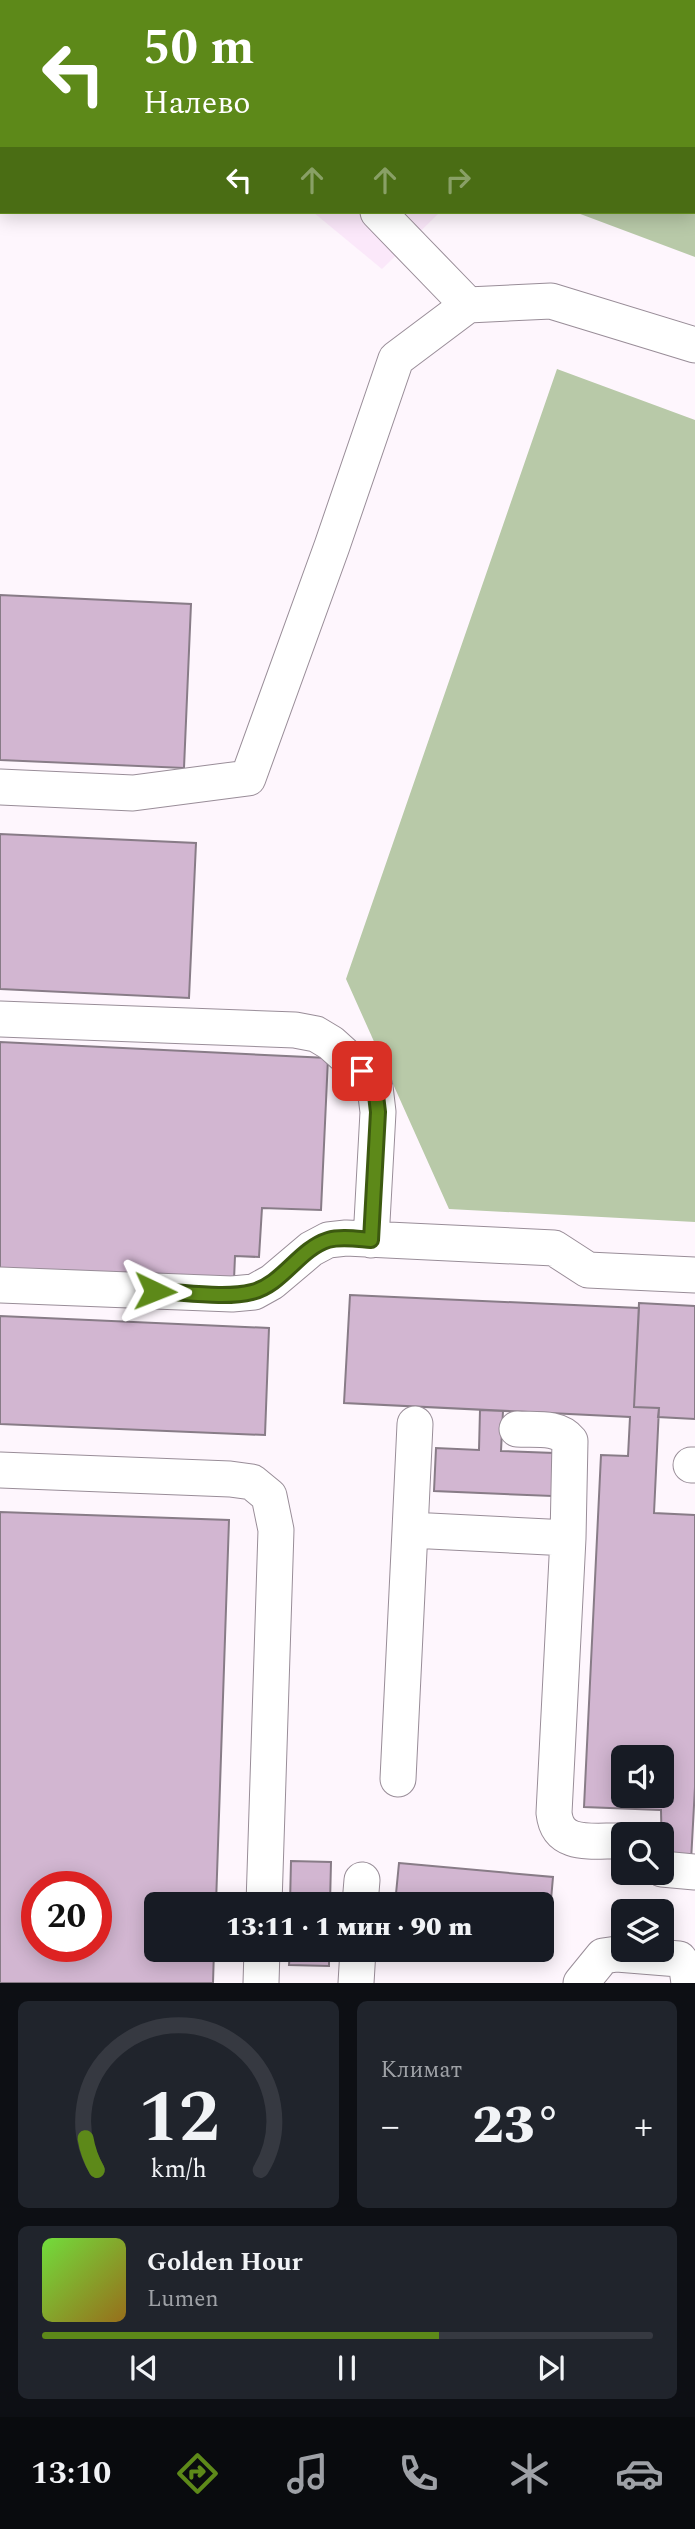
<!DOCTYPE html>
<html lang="ru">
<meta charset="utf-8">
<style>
body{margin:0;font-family:Spectral,serif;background:#20242c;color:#f1f3f6;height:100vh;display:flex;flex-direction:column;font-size:26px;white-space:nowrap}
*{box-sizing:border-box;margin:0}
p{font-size:23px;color:#9ea1a6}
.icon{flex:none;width:38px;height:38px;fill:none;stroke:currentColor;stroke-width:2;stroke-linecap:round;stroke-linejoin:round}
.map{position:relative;height:1983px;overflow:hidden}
.sheet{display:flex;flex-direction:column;gap:18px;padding:18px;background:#0d0f14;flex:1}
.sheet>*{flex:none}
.banner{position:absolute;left:0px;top:0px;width:696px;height:214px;box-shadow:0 4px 18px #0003;background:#5d8919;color:#fff;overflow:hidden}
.tools{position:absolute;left:611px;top:1745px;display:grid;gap:14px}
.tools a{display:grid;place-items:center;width:63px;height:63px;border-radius:10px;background:#171b24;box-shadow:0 4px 18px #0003;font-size:35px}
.speed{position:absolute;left:21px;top:1871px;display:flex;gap:14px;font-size:35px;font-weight:700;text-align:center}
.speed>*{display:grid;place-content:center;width:91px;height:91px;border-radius:50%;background:#171b24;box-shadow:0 4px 18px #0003;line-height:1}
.speed .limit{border:10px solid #d22;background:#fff;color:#111}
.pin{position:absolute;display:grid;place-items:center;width:60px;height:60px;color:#fff;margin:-30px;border-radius:14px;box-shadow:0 4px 10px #0006}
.me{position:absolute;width:77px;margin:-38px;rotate:92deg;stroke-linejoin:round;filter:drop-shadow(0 0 5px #0008)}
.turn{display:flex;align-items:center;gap:24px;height:147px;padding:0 28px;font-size:32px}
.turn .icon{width:91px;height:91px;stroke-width:2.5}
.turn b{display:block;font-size:49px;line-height:60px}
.lanes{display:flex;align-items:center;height:66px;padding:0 28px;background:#0003;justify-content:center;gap:35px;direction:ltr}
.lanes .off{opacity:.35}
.big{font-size:52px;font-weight:800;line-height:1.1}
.sheet .widget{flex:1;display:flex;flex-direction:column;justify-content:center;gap:10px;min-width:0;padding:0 24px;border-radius:10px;background:#20242c}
.sheet .dial{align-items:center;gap:0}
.dial svg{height:182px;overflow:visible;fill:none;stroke:#363941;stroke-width:7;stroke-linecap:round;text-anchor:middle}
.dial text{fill:#f1f3f6;stroke:none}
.song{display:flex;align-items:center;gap:21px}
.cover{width:84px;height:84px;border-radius:10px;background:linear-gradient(135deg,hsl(100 70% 55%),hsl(40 70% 35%))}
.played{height:7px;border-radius:4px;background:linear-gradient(90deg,#5d8919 65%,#363941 65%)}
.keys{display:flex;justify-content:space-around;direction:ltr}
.heat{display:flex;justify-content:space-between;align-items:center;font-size:38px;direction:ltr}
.sheet .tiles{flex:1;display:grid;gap:18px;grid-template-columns:1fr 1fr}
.widget:last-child{grid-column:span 2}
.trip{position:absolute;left:144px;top:1892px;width:410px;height:70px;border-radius:10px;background:#171b24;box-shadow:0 4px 18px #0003;font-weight:800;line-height:70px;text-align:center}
.dock{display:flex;height:112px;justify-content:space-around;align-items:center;background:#090b0e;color:#9ea1a6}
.dock .icon{width:49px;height:49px}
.dock .current{color:#5d8919}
.dock b{font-size:32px;color:#f1f3f6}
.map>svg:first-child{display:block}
.built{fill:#fbe8fa}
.forest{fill:#b8c9a8}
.building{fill:#d2b6d1;stroke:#887c87;stroke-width:2;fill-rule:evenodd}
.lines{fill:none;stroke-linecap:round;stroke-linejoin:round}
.minor-casing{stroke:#998d98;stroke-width:37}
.minor{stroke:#fff;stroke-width:35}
.route-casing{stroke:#3c5910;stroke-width:18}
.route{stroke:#5d8919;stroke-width:12}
</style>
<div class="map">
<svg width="695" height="1983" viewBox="0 0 695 1983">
<rect width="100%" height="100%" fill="#fef6fd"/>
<path class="built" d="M313 212H440L382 269Z"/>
<path class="forest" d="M695 178V257L575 212H695Z
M557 369 695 420V1222L449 1209 346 979Z"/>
<path class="building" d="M0 595 191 604 184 768 0 760Z
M0 834 196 843 189 998 0 989Z
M0 1042 328 1058 321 1210 262 1208 259 1257 235 1256 234 1280 0 1269Z
M350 1295 639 1308 634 1407 659 1408 654 1513 695 1515V1787L691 1861 662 1859 661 1810 584 1807 601 1455 628 1456 630 1417 344 1403ZM623 1757H662V1796H623Z
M639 1303 695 1306V1419L658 1417 659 1408 634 1407Z
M0 1316 269 1328 265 1435 0 1424Z
M480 1410 503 1411 501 1451 554 1453 552 1496 434 1491 436 1448 479 1450Z
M0 1512 229 1520 216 1904H156V1950H214L213 1983H0ZM37 1886H96V1946H37Z
M291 1861 331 1862 330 1904H290Z
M399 1863 553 1877 546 1957 462 1950H541V1904H395Z
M290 1950H329V1966L289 1965Z"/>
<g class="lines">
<defs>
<path id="minor" d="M226 2 227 0
M378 212 468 305
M0 787 133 793 248 778 332 546 396 359 468 305 551 301 695 345
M0 1019 295 1030 316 1034 331 1043 362 1071 375 1087 378 1112 371 1240
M0 1285 232 1294 254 1292 272 1282 311 1249 328 1240 346 1238 554 1248 588 1270 695 1275
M517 1429C535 1430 558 1426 570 1441L568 1538
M691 1465H695
M0 1470 230 1479 252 1482 269 1496 276 1530 264 1904
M410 1530 415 1424
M398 1779 410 1530 568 1538 554 1813C558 1849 594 1840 623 1841
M662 1869 695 1872
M360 1904 362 1880
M261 1983 262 1950
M356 1983 358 1950
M581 1983 603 1956 617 1954 679 1959 687 1969 689 1983"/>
</defs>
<use href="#minor" class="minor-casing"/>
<use href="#minor" class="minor"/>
</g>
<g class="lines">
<defs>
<path id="route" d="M155 1291C184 1292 225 1299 252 1292 282 1285 299 1249 328 1240 341 1236 358 1239 371 1240L378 1112 375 1087 362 1071"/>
</defs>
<use href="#route" class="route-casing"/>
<use href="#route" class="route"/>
</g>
</svg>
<div class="tools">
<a><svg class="icon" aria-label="sound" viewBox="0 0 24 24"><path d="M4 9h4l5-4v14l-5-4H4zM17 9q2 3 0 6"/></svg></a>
<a><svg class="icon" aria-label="search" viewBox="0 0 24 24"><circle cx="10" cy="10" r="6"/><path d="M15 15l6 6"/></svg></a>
<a><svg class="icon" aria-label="layers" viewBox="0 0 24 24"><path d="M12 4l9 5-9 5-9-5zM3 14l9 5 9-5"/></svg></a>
</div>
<div class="speed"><div class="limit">20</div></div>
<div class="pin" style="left:362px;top:1071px;background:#d93025"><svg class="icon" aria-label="arrive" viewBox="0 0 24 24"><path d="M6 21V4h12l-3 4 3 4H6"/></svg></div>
<svg class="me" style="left:155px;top:1291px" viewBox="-20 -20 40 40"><path d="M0-17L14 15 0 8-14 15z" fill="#5d8919" stroke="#fff" stroke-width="4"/></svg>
<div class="trip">13:11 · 1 мин · 90 m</div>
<div class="banner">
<div class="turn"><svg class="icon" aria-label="left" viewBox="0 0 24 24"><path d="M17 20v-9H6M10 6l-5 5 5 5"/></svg><div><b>50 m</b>Налево</div></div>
<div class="lanes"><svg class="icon" aria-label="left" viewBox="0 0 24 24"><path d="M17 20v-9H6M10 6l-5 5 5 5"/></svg><svg class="icon off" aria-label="ahead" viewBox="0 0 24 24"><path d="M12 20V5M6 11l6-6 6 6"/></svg><svg class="icon off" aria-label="ahead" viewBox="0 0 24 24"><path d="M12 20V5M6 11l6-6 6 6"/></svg><svg class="icon off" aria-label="right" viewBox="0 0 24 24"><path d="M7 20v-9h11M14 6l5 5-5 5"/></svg></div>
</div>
</div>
<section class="sheet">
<div class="tiles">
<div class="widget dial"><svg viewBox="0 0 100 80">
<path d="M14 69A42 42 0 1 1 86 69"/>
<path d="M14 69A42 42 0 0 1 9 55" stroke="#5d8919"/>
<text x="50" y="56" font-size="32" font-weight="700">12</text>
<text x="50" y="72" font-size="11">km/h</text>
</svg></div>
<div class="widget"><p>Климат</p>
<div class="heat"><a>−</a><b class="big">23°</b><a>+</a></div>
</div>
<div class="widget">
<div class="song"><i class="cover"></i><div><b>Golden Hour</b><p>Lumen</p></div></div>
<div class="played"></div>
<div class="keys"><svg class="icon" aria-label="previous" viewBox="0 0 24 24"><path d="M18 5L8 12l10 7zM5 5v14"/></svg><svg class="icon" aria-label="pause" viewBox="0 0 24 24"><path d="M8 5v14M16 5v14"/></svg><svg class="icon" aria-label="next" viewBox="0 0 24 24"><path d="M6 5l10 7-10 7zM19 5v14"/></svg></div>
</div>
</div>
</section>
<nav class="dock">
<b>13:10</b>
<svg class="icon current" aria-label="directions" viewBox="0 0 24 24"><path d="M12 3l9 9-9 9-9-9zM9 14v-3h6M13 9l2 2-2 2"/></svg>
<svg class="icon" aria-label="music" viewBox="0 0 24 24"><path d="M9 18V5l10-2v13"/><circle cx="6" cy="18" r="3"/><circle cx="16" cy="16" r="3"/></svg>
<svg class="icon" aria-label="phone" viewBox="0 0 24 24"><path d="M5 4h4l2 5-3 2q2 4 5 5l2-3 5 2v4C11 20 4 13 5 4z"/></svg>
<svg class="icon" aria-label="climate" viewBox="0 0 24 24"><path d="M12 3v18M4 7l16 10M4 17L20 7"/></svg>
<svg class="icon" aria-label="car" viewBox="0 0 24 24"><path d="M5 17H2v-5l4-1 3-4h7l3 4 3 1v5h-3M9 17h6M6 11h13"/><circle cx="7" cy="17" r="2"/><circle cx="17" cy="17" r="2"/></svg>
</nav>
